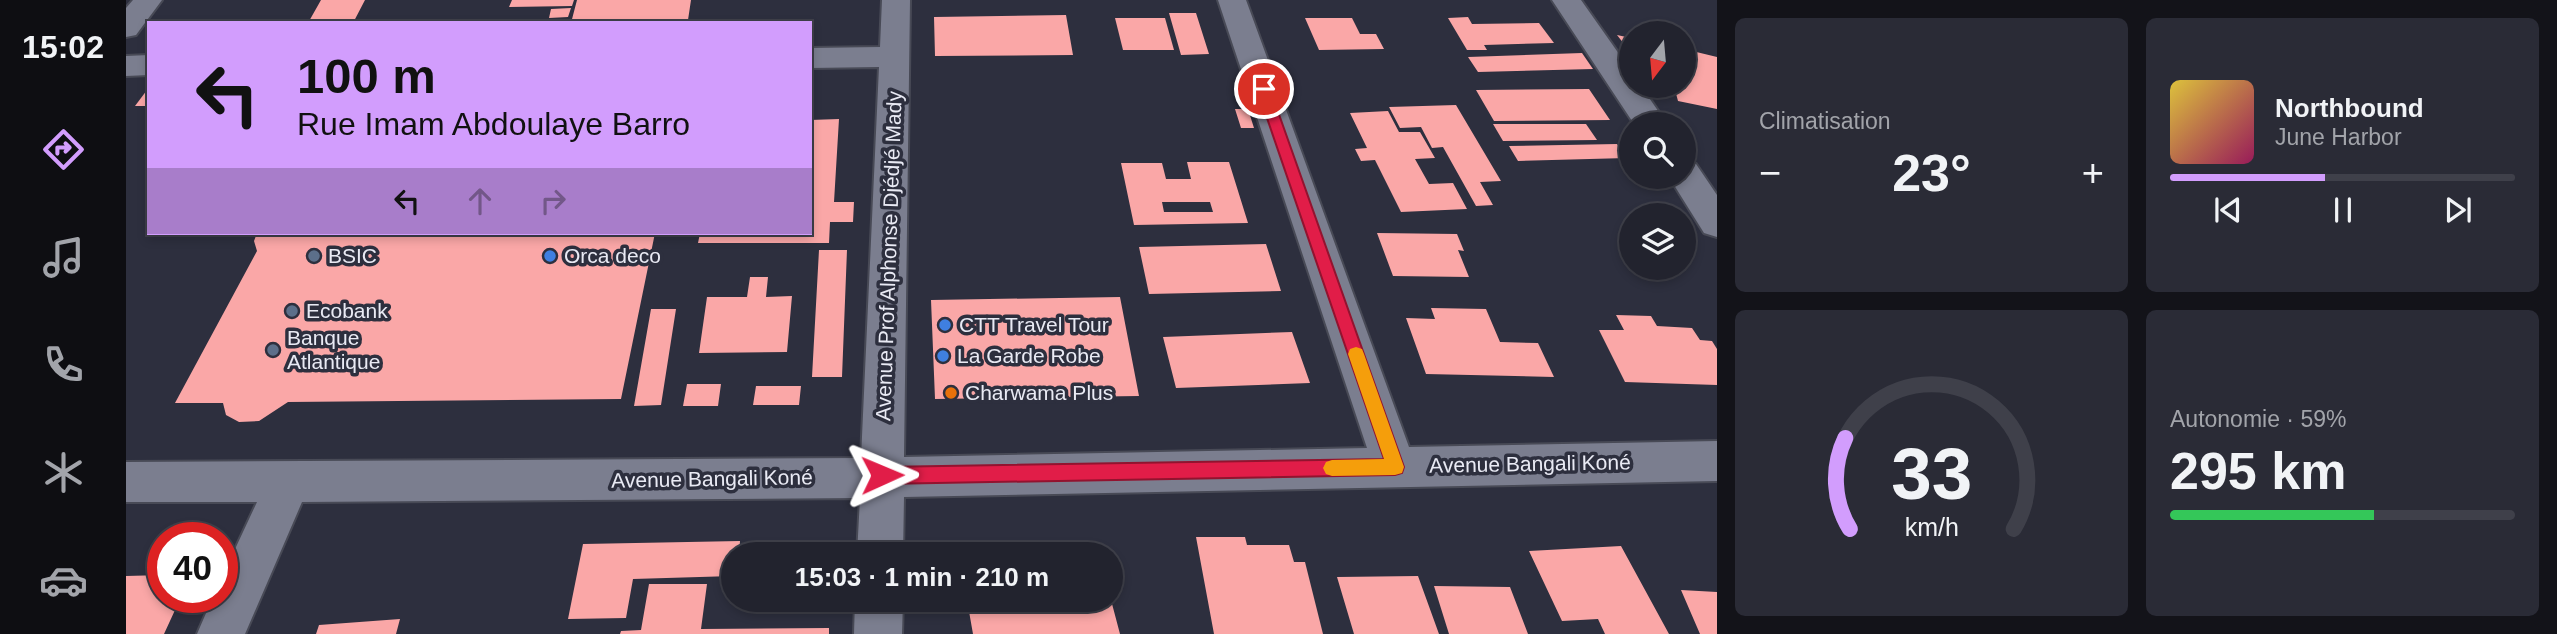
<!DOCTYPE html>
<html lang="fr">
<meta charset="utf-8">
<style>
body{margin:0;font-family:Helvetica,sans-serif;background:#2a2b36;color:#f1f3f6;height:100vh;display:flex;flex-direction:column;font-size:26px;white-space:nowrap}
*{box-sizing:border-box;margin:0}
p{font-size:23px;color:#a2a4aa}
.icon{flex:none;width:38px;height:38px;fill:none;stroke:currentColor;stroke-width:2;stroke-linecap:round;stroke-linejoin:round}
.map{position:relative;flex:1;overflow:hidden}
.panel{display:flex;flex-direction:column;gap:18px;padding:18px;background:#131319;width:840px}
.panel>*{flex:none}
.guide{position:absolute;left:21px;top:21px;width:665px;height:214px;border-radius:0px;box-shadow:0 4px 10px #0003,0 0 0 2px #3f404a;background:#d29dfd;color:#111;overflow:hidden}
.needle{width:46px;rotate:196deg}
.tools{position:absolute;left:1493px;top:21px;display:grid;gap:14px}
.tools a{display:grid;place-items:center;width:77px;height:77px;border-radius:50%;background:#22232e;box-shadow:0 4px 10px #0003,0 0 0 2px #3f404a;font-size:35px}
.speed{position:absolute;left:21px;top:522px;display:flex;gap:14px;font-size:35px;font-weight:700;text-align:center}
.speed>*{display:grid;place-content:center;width:91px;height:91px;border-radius:50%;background:#22232e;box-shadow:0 4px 10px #0003,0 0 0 2px #3f404a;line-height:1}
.speed .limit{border:10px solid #d22;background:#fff;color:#111}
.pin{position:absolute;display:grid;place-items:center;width:60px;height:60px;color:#fff;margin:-30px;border:4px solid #fff;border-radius:50%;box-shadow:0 2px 7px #0007}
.me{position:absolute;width:77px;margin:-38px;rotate:89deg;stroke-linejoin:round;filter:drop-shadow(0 0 5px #0008)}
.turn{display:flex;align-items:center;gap:24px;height:147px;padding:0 35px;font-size:32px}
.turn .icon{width:91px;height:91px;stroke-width:2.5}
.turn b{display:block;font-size:49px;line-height:60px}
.lanes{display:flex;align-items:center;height:66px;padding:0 35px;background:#0003;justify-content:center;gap:35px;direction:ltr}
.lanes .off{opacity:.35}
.big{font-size:52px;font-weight:600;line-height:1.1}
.panel .widget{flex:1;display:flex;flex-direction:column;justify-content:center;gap:10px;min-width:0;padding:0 24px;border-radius:10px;background:#2a2b36}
.panel .dial{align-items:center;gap:0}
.dial svg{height:182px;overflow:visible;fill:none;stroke:#3f404a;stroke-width:7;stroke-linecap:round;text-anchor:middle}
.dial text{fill:#f1f3f6;stroke:none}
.song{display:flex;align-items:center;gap:21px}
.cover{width:84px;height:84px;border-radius:10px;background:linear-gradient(135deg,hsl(50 70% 55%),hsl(330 70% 35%))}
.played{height:7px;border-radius:4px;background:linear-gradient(90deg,#d29dfd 45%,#3f404a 45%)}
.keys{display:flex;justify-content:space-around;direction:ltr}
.heat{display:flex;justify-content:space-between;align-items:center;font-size:38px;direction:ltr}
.charge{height:10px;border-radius:5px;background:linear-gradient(90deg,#34c759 59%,#3f404a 0)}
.panel .tiles{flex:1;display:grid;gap:18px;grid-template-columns:repeat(2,1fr)}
.trip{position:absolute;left:595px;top:542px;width:402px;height:70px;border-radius:35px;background:#22232e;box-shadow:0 4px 10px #0003,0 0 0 2px #3f404a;font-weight:600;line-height:70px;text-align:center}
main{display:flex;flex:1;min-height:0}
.dock{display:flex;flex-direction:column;width:126px;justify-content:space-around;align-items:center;background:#0e0e12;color:#a2a4aa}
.dock .icon{width:49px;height:49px}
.dock .active{color:#d29dfd}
.dock b{font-size:32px;color:#f1f3f6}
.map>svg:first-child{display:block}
.building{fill:#faa7a7;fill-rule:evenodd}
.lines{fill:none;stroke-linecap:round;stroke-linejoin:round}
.minor-casing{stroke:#484a56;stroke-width:4}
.minor{fill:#7b7e8f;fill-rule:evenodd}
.route{fill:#e11d48;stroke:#92132f;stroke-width:2}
.slow{fill:#f59e0b}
.service-dot{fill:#5c6f8a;stroke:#2d2f3e;stroke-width:2.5}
.shop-dot{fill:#3f7fe0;stroke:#2d2f3e;stroke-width:2.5}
.food-dot{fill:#e8710a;stroke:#2d2f3e;stroke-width:2.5}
.labels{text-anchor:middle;stroke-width:7;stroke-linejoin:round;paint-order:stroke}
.poi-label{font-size:21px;fill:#e9eaf4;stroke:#2d2f3e;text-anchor:start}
.street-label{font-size:21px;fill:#e9eaf4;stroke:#2d2f3e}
</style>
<main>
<nav class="dock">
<b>15:02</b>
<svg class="icon active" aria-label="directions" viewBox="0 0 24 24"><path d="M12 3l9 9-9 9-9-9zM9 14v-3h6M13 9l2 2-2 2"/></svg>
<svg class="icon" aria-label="music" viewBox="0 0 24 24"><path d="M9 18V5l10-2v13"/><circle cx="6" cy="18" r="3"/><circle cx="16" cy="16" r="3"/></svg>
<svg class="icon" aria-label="phone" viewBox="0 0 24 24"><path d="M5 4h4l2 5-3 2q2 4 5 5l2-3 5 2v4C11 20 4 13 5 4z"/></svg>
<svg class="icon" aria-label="climate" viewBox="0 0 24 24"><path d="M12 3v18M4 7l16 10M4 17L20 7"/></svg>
<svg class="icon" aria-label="car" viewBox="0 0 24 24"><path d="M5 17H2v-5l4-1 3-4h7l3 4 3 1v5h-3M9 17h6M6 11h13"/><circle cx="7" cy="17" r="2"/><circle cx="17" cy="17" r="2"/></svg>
</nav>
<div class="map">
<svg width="1591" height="634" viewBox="0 0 1591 634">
<rect width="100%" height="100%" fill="#2d2f3e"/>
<path class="building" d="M195 0H239L227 23H182Z
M386 0H448L446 6 383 7Z
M451 0H565L562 20 445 23Z
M445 8 442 17 423 18 425 9Z
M1043 13H1070L1083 54 1055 55Z
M940 15 947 55 809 56 808 17Z
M1342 17 1346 24 1413 23 1428 43 1358 45 1361 50H1341L1322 18Z
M989 18H1039L1048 50H997Z
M1179 18H1226L1234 34H1250L1258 49 1193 50Z
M1491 35 1505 38V53Z
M1558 49 1591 57V109L1552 101 1548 86H1558Z
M1456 53 1467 69 1352 72 1342 57Z
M1463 89 1484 120 1368 121 1350 90Z
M21 90 23 106H9Z
M1330 105 1375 181 1354 182 1367 205 1350 206 1317 147 1306 148 1295 127 1274 128 1263 107Z
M1109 109H1122L1128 128H1115Z
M1262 111 1273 132H1294L1309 158 1289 159 1303 184 1327 183 1341 209 1275 212 1249 160 1235 161 1229 149 1241 148 1224 113Z
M713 119 708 202H728L727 222H704L703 243H572L574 233H684V120Z
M1367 124H1460L1471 140 1377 141Z
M1491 144 1501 158 1392 161 1383 146Z
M1061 162H1103L1122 223 1008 225 995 163H1036L1040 179H1065ZM1036 202H1084L1087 212H1038Z
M131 233H529L495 399 162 402 133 421 113 422 100 415 97 403H49L131 251 128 241Z
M1251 233 1331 234 1338 251 1332 250 1343 277 1267 276Z
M1140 244 1155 291 1023 294 1013 247Z
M693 250H721L716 377H686Z
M624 277H642L640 297 666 296 661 352 573 353 581 297H621Z
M994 297 1013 396 809 399 805 300Z
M1305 308 1360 309 1374 342 1412 343 1428 377 1300 374 1280 318 1309 319Z
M525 309H550L535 405 508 406Z
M1490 315 1525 316 1531 326 1566 328 1574 340 1586 341 1591 349V385L1499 382 1473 330H1498Z
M1166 332 1184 383 1050 388 1037 337Z
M561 384H595L592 406H557Z
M630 386H675L673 405H627Z
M1070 537H1119L1121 545H1163L1168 562H1179L1197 634H1088Z
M614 541 613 555H607V576L507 579 500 618 442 619 457 544Z
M1495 546 1543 634H1479L1472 619 1436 621 1403 551Z
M37 575V597H55L38 634H0V576Z
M1292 576 1313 634H1228L1211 577Z
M523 584H581L575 629 703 628V634H494L495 631 515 630Z
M1308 586 1384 587 1402 634H1323Z
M1555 590 1591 592V634H1574Z
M841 600H985L994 634H847Z
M274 619 270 634H190L193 625Z"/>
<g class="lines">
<defs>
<path id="minor" d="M7 0H36L10 35 0 37V8Z
M756 0H784L778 457 1241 448 1092 0H1120L1283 447 1591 441V481L778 497 777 555H731L734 498 176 502 119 634H71L87 597H96V577L131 502H0V462L735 458 753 67 684 68V48L754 47Z
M1426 0H1455L1505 71V86H1515L1541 124H1508Z
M23 55V75L0 76V56Z
M1558 161 1570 164 1591 195V237L1578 233 1543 177H1558Z
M729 600H777L776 634H728Z"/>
</defs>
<use href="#minor" class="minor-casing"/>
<use href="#minor" class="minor"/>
</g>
<path class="route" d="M1138 84 1144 89 1278 467 1276 473 1269 475 756 484 750 481 747 475 750 470 756 467 1258 459 1131 89Z"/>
<path class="slow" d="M1230 347 1236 349 1238 354 1278 467 1276 473 1269 475 1206 476 1200 474 1197 468 1200 462 1206 460 1258 459 1222 354 1224 349Z"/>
<g class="service-dot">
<circle cx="188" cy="256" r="7"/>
<circle cx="166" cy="311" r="7"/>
<circle cx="147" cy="350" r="7"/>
</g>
<g class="shop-dot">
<circle cx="424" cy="256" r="7"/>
<circle cx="819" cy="325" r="7"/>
<circle cx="817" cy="356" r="7"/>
</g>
<circle class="food-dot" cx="825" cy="393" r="7"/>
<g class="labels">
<g class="poi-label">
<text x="202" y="263">BSIC</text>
<text x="438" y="263">Orca deco</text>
<text x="180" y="318">Ecobank</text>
<text x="833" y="332">CTT Travel Tour</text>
<text x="161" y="345">Banque<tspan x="161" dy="24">Atlantique</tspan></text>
<text x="831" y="363">La Garde Robe</text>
<text x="839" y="400">Charwama Plus</text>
</g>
<g class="street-label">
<text transform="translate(763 256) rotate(-88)" y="7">Avenue Prof Alphonse Djédjé Mady</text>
<text transform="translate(1404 464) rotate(-1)" y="7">Avenue Bangali Koné</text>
<text transform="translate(586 479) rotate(-1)" y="7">Avenue Bangali Koné</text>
</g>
</g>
</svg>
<div class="tools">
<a><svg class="needle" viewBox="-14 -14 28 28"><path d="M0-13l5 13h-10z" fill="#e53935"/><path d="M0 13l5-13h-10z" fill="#a2a4aa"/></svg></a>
<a><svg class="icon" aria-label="search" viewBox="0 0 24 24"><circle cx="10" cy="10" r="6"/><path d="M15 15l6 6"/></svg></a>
<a><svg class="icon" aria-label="layers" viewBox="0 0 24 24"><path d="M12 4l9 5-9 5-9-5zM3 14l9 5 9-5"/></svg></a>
</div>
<div class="speed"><div class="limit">40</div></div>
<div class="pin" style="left:1138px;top:89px;background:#d93025"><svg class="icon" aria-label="arrive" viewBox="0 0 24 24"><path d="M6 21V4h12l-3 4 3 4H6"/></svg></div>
<svg class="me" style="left:756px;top:475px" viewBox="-20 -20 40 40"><path d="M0-17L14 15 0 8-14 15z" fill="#e11d48" stroke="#fff" stroke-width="4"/></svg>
<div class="trip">15:03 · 1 min · 210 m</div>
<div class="guide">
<div class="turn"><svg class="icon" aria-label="left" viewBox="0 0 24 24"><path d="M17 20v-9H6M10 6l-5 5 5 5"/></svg><div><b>100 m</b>Rue Imam Abdoulaye Barro</div></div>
<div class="lanes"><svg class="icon" aria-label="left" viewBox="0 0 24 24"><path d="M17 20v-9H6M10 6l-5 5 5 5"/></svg><svg class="icon off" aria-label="ahead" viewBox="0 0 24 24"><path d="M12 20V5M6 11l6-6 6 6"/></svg><svg class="icon off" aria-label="right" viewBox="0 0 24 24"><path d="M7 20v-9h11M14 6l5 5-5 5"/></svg></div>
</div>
</div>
<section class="panel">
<div class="tiles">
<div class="widget"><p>Climatisation</p>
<div class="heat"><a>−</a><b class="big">23°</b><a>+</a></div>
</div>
<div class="widget">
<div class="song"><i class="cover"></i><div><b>Northbound</b><p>June Harbor</p></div></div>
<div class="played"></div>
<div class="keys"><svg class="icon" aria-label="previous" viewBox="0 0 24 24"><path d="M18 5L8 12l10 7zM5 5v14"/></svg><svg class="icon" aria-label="pause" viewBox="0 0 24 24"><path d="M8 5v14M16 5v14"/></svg><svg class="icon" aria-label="next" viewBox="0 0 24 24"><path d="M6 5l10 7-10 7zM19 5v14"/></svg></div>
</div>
<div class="widget dial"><svg viewBox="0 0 100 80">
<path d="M14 69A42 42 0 1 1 86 69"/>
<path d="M14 69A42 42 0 0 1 12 29" stroke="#d29dfd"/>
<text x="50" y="56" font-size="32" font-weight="700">33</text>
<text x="50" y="72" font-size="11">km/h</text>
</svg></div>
<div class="widget"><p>Autonomie · 59%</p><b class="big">295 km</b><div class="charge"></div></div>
</div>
</section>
</main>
